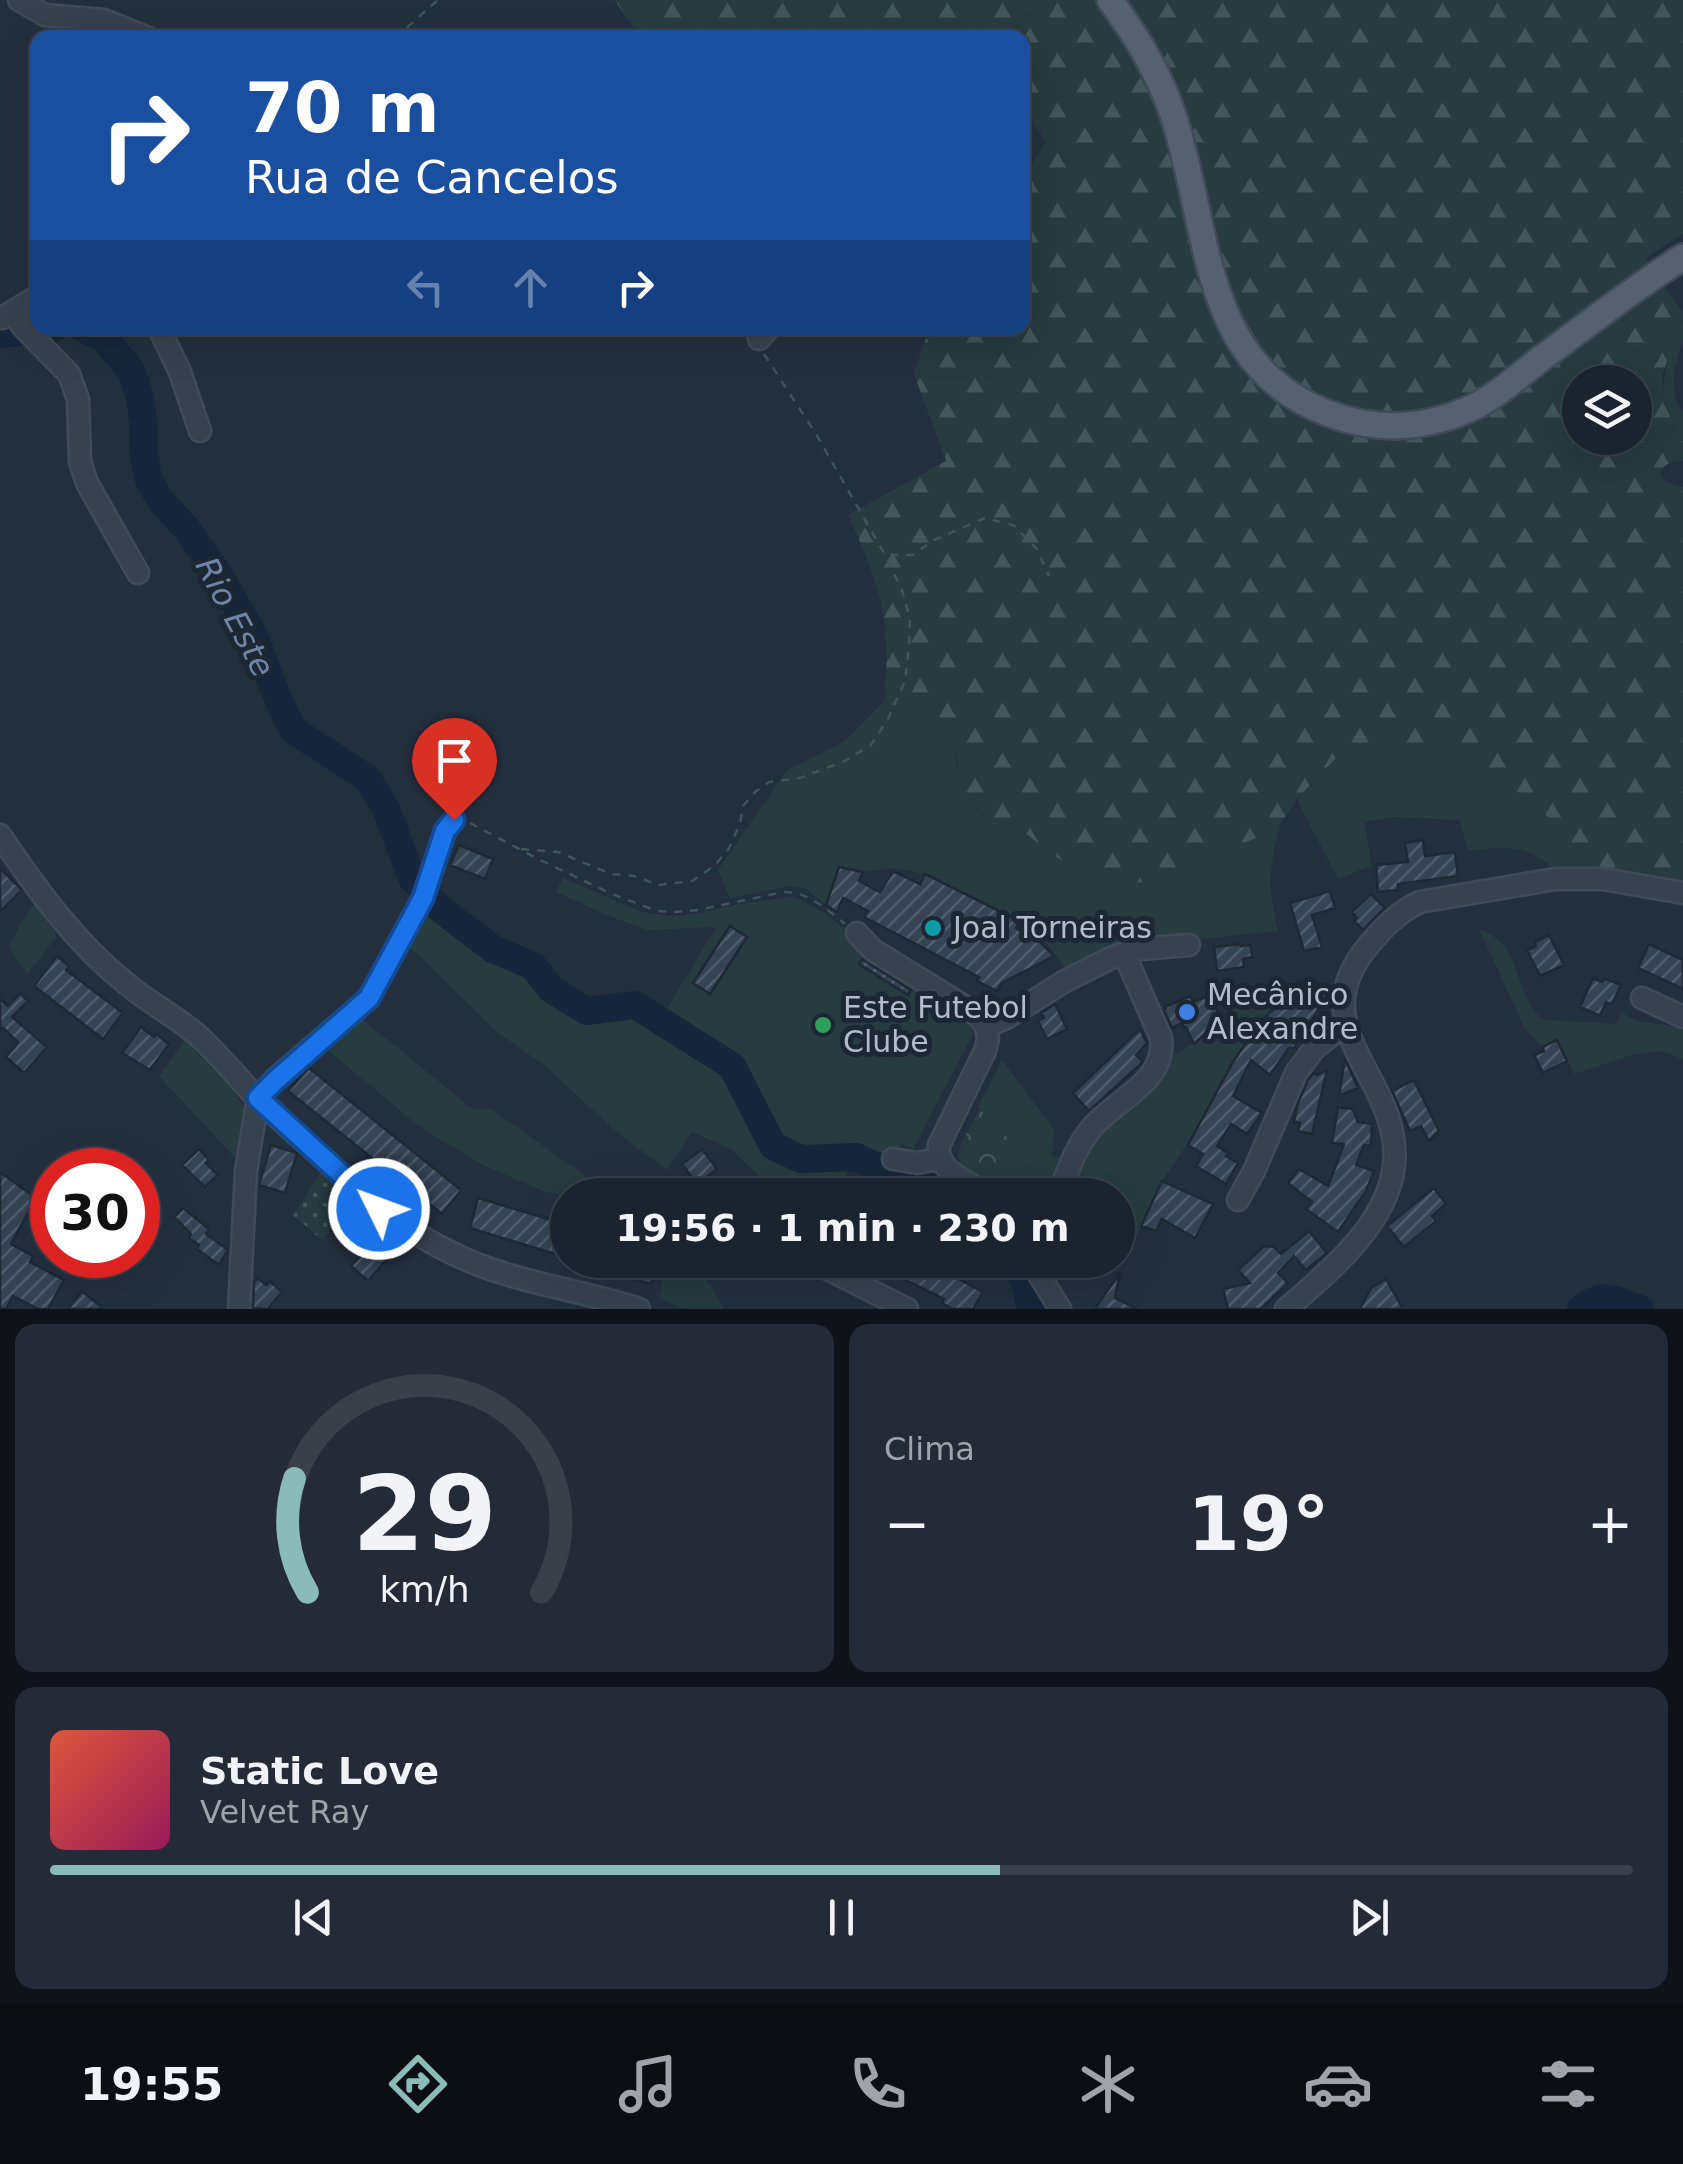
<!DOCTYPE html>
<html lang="pt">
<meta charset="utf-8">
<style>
body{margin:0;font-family:"DejaVu Sans",sans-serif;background:#242b36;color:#f1f3f6;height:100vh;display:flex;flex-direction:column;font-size:38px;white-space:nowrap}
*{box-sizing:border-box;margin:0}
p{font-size:32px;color:#a0a4aa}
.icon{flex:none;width:55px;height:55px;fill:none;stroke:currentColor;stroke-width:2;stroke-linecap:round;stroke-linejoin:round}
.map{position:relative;height:1309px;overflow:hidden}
.side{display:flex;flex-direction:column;gap:15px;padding:15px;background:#0f1319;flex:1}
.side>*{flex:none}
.hud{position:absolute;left:30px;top:30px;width:1000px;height:305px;border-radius:20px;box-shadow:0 10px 40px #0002,0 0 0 2px #39404a;background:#1a4fa0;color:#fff;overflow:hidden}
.controls{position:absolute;left:1562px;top:365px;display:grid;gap:20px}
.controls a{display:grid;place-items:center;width:90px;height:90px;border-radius:50%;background:#1b232e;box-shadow:0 10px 40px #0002,0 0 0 2px #39404a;font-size:50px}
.speed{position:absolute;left:30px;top:1148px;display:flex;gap:20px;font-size:50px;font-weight:700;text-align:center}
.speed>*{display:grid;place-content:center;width:130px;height:130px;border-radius:50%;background:#1b232e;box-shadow:0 10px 40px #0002,0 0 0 2px #39404a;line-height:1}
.speed .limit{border:15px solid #d22;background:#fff;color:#111}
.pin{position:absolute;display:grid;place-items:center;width:85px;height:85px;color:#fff;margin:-102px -42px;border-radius:50% 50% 50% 0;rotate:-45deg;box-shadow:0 0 10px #0007}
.pin .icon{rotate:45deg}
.me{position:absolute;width:110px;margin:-55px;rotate:312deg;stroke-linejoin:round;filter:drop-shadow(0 0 8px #0008)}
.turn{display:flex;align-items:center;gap:35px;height:210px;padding:0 50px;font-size:45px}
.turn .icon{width:130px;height:130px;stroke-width:2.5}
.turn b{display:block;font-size:70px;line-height:85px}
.lanes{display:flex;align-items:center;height:95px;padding:0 50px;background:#0003;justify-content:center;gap:50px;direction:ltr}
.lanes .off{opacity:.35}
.big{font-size:75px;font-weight:800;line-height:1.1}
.side .widget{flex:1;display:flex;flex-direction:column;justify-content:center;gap:15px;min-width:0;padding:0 35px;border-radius:20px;background:#242b36}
.side .dial{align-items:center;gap:0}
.dial svg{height:260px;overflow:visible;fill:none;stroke:#39404a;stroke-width:7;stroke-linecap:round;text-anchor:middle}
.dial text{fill:#f1f3f6;stroke:none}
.song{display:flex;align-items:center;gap:30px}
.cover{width:120px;height:120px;border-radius:15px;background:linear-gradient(135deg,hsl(10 70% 55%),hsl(330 70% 35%))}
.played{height:10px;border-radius:5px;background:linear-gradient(90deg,#8bbbb9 60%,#39404a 60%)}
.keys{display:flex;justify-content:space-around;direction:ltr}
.heat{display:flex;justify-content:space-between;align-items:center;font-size:55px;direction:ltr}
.side .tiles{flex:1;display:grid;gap:15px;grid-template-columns:1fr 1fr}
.widget:last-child{grid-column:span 2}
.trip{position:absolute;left:550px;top:1178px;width:585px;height:100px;border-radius:50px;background:#1b232e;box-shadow:0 10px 40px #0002,0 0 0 2px #39404a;font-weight:800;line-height:100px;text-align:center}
.menu{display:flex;height:160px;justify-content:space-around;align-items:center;background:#0b0e12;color:#a0a4aa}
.menu .icon{width:70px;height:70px}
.menu .on{color:#8bbbb9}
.menu b{font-size:45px;color:#f1f3f6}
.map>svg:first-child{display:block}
.grass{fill:#263c3f}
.forest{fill:url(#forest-firs);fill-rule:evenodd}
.park{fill:url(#park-crowns)}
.garden{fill:url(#garden-dots)}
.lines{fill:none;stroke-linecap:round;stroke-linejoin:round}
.river{stroke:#17263c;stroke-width:28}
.building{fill:url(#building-hatch);stroke:#1f2835;stroke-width:2.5}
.minor-casing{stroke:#414a57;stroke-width:25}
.major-casing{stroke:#414a57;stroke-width:30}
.path{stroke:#3f5557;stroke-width:2.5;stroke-dasharray:8 8;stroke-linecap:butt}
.minor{stroke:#38414e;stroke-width:20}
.major{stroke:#56606e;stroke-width:25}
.route-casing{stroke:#114b97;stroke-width:25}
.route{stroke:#1a73e8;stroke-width:18}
.culture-dot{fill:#0f9aa8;stroke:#1d2633;stroke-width:4}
.shop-dot{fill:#3f7fe0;stroke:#1d2633;stroke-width:4}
.leisure-dot{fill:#2e9e5b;stroke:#1d2633;stroke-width:4}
.labels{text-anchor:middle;stroke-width:10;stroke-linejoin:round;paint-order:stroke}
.poi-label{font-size:30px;fill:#b4bcc9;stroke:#1d2633;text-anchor:start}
.water-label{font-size:32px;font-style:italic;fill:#6d86a8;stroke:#1d2633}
</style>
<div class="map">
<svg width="1683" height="1309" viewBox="0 0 1683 1309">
<defs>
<pattern id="forest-firs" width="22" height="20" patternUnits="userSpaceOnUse" patternTransform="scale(2.5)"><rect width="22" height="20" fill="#263c3f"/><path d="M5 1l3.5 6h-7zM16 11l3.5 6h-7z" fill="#435659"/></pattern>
<pattern id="park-crowns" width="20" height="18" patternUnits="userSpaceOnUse" patternTransform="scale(2.5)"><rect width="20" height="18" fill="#263c3f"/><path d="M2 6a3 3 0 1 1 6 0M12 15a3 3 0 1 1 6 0" fill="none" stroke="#435659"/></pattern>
<pattern id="garden-dots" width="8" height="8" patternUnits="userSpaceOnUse" patternTransform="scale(2.5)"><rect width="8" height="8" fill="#263c3f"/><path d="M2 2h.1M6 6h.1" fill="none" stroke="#435659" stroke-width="1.8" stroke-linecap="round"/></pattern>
<pattern id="building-hatch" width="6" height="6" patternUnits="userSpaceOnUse" patternTransform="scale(2.5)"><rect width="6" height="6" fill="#364354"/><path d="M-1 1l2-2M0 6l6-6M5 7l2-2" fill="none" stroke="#515c6b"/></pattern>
</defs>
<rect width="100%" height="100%" fill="#242f3e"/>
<path class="grass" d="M1683 315V339L1674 370V389L1676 401 1683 411V442C1650 397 1666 362 1683 315Z
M884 701 956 734 957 767 977 810 989 822 1009 821 1058 858 1094 881 1143 882 1259 837 1281 823C1269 866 1267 887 1278 931L1192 940 1067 973C1057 955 1047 941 1030 928L925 874 892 868 863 872 840 867 826 905 806 889 791 886 730 898 718 870 787 770 845 741Z
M1384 745 1444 752 1486 770 1542 810 1591 870 1558 872C1524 843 1510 847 1468 850L1459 820 1394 817 1365 822 1371 866 1338 879 1297 800 1340 754Z
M563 878 642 912 672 916 699 913 734 905 794 896 825 913 855 936 851 943 966 1015 973 1034 913 1149 901 1143 890 1166 857 1153H801L776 1139 734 1062 662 1017 716 927 648 930 609 916 556 892Z
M424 902 484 949 530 971 546 990 583 1015 634 1011 728 1069 768 1147 800 1164 853 1161 836 1195H778L731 1149 692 1132 667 1170 620 1135 544 1065 497 1032 422 958 408 947H401Z
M34 905 55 932 56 937 27 974 9 947 22 920Z
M1479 929C1526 945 1512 997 1544 1020L1616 1024 1622 1012C1643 1029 1658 1019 1683 1030V1059L1662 1051 1632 1055 1574 1074 1557 1040 1542 1047 1525 1029Z
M1292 984 1279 1003 1257 1026 1233 1063 1201 1124 1162 1181 1134 1241 1118 1229V1195H1070L1069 1187 1084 1145 1166 1057C1196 1048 1214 1023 1239 1006 1255 996 1274 991 1292 984Z
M366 1007 362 1019 474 1110 490 1108 612 1195 567 1196 543 1191 485 1166 420 1127 328 1050 338 1035Z
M185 1040 231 1088 248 1113 239 1159H236L159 1076Z
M1002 1060 1055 1131 1052 1156 1064 1158 1048 1195H1043L1048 1182 978 1107Z
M668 1260H688L712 1287 724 1309H683L659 1298Z"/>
<path class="forest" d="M614 0H1683V233L1646 258 1683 313 1662 376 1665 402 1674 430 1683 442V461C1672 461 1666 463 1660 472 1664 484 1671 485 1683 487V887L1591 870 1542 810 1486 770 1444 752 1384 745 1340 754 1297 799 1281 823 1259 837 1143 882 1119 886 1094 881 1058 858 1009 821 990 822C959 793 957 774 956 734L884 701C892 621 881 587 848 515L946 461 914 374 929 328H1022L1023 177 1046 143 1023 104 1022 38 641 37ZM1580 382H1635V438H1580Z"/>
<path class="park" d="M980 1109 1049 1182 1043 1195H995C984 1181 978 1178 964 1168 948 1157 973 1123 980 1109Z"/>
<path class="garden" d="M323 1169 353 1197 322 1240 293 1215Z"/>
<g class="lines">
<path class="river" d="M82 328 104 338 132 372 141 402 143 425V451L149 481 162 502 186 528 220 576 254 636 276 694 293 730 368 779 386 809 412 878 423 889
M39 329 55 328
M0 334 19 332
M429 897 438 907 493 949 533 966 551 989 586 1011 635 1005 732 1066 773 1146 801 1159 856 1157 888 1172 943 1186 955 1195
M1011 1260 1025 1282 1031 1309
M1581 1309C1604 1290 1613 1300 1640 1309"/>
</g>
<path class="building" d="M1423 840 1425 856 1455 852 1458 876 1398 884V890L1378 892 1376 865 1408 862 1405 843Z
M459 845 493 859 485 879 450 865Z
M839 867 863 872 859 881 880 892 893 871 920 884 925 874 1019 921 1016 928 1041 943 1054 956 1002 983 997 991 977 981 979 977 864 917 868 911 843 898 837 912 826 905Z
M0 868 22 890 0 912Z
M1330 891 1335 908 1312 915 1322 947 1304 951 1290 903Z
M1371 894 1385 908 1363 930 1354 921 1357 918 1352 912Z
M730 926 747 937 710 994 693 983Z
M1549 935 1564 965 1540 976 1527 950 1536 946 1535 942Z
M1241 944V946L1251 945 1252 957 1243 959 1244 967 1217 971 1214 947Z
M1649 944 1683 960V989L1638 968Z
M57 956 69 966 66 970 123 1013 103 1039 34 986Z
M862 959 911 990 908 995 859 964Z
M1307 978 1329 992 1307 1028 1294 1048H1289L1270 1075 1251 1060 1233 1096 1262 1113 1247 1134 1231 1124 1217 1146 1228 1153 1226 1156 1238 1163 1226 1184 1196 1166 1203 1154 1188 1145 1233 1062 1261 1021 1279 1004 1290 986 1295 990 1299 981 1304 984Z
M1593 978 1602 982 1604 978 1621 985 1613 1002 1610 1004 1606 1002 1600 1016 1580 1007Z
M20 993 28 1001 12 1017 47 1047 24 1073 6 1057 18 1042 3 1028 0 1031V999L8 1006Z
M1210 995 1221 1019 1194 1044 1186 1027 1184 1028 1182 1023 1172 1028 1164 1010 1166 1009 1165 1007 1190 996 1193 1002Z
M1055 1004 1067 1029 1047 1039 1038 1021 1044 1018 1041 1013Z
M141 1027 154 1037 156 1034 169 1044 150 1070 122 1053Z
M1140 1029 1147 1043 1136 1055 1143 1062 1089 1111 1073 1093Z
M1557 1040 1567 1061 1543 1073 1534 1055 1544 1051 1542 1047Z
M1345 1059 1358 1088 1339 1096Z
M309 1068 461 1190 442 1214 288 1091Z
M1327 1070 1312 1134 1298 1131 1300 1123 1294 1122 1298 1103 1308 1080 1314 1073 1317 1075Z
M1414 1080 1439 1131 1429 1141 1421 1126 1410 1131 1392 1091Z
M1338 1107 1353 1109 1358 1122 1372 1124 1371 1146 1364 1145 1356 1165 1374 1171 1366 1191 1338 1232 1306 1209 1312 1202 1288 1183 1299 1169 1328 1186 1344 1144 1332 1143Z
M271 1145 297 1153 285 1193 259 1185Z
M199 1149 209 1160 206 1163 218 1175 205 1187 182 1165Z
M702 1149 717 1169 697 1184 682 1164Z
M0 1172 36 1198 11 1244 33 1256 30 1262 64 1280 48 1309H38L13 1296 6 1309H0Z
M1162 1181 1213 1204 1195 1238 1162 1219 1156 1231 1141 1226Z
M1434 1188 1446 1204 1432 1216 1436 1221 1404 1247 1387 1226Z
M478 1198 568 1225V1258L470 1228Z
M357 1206 376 1222 364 1236 389 1257 368 1281 351 1266 365 1251 338 1227Z
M183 1208 209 1229 206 1234 228 1250 219 1265 197 1249 199 1245 189 1238 191 1234 174 1217Z
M1309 1231 1327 1253 1306 1270 1294 1256 1278 1273 1288 1283 1261 1309H1228L1223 1289 1250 1283 1238 1270 1264 1246 1274 1247 1281 1254Z
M607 1260H658L651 1284 604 1271Z
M866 1260H942L938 1268 983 1292 973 1309H953L942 1303 944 1299Z
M1120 1272 1115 1298 1138 1309H1095Z
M258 1278 266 1285 270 1281 282 1292 267 1309 253 1308 254 1282Z
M1386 1279 1403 1309H1360L1371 1288Z
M82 1291 104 1309H68Z"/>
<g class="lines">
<defs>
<path id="minor" d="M19 0 45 15 104 20 149 38
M12 312 23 327 69 374 78 399 80 461 87 483 138 573
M2 318 38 296
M159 328 180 372 200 431
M759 339 769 328
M0 835C37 890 76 944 128 985 152 1005 179 1018 202 1039 220 1057 237 1076 254 1095 274 1115 295 1133 316 1152 360 1192 401 1230 456 1255 514 1283 578 1289 639 1309
M857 933 873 950 967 1008 978 1016 986 1027
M1642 998 1683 1017
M986 1027 1008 1017 1065 981 1113 957 1140 949 1189 945
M893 1159 917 1163 939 1159
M986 1195C968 1179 936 1173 939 1145L985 1051 988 1039 986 1027
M1058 1195C1067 1174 1075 1148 1090 1130 1113 1100 1167 1083 1161 1038L1124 953
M1238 1200 1254 1171 1296 1073 1314 1049 1344 1025
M810 1260 907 1309
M1030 1260 1060 1309
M239 1309 246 1171 258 1098 275 1079 369 998 423 898 445 831 454 820
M1286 1309C1328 1273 1388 1224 1394 1165 1403 1079 1298 1030 1368 946 1383 928 1398 912 1420 902L1555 879H1603L1683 893"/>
<path id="major" d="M1110 0C1136 35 1158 71 1172 112 1212 229 1197 374 1342 418 1384 431 1427 427 1467 410 1495 398 1518 376 1542 358 1588 324 1634 288 1683 257"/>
</defs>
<use href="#minor" class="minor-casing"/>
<use href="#major" class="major-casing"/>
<path class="path" d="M395 38 438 0
M764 354 816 434 885 555H913L934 540 985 518 1013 525 1037 549 1049 576
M470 823 538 859 612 894 657 911 674 912 698 910 784 892C809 892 826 909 845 924
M521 849 558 852 611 874 634 876 659 885 692 881 714 866 728 850 740 824 743 806 755 792 769 782 800 778 845 761 871 745 889 717 905 681 909 646 910 619 902 590 885 555"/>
<use href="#minor" class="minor"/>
<use href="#major" class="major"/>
</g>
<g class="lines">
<defs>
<path id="route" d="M379 1209 258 1098 276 1080 369 998 423 898 445 831 454 820"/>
</defs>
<use href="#route" class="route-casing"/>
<use href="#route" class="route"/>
</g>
<circle class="culture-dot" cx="933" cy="928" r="10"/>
<circle class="shop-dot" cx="1187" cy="1012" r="10"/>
<circle class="leisure-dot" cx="823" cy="1025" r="10"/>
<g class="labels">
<g class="poi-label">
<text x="953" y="938">Joal Torneiras</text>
<text x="1207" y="1005">Mecânico<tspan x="1207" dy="34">Alexandre</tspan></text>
<text x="843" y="1018">Este Futebol<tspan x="843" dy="34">Clube</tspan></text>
</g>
<g class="water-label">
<text transform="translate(235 617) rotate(62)" y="11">Rio Este</text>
</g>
</g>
</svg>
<div class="controls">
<a><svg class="icon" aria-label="layers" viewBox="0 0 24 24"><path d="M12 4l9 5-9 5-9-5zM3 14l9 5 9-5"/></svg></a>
</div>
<div class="speed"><div class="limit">30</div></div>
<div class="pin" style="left:454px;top:820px;background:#d93025"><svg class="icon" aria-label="arrive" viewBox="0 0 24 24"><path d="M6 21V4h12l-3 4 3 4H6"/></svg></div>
<svg class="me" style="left:379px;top:1209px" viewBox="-20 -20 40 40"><circle r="17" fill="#1a73e8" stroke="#fff" stroke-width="3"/><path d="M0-11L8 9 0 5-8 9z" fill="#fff"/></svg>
<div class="trip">19:56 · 1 min · 230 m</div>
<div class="hud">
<div class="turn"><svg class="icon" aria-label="right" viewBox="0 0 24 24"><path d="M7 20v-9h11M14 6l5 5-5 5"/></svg><div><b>70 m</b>Rua de Cancelos</div></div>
<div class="lanes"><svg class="icon off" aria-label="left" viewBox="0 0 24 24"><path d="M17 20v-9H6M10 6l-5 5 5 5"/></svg><svg class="icon off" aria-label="ahead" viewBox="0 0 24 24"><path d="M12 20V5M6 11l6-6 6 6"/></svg><svg class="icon" aria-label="right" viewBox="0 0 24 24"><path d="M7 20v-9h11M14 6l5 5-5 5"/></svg></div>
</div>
</div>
<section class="side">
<div class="tiles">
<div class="widget dial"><svg viewBox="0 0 100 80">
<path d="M14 69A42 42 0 1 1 86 69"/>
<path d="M14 69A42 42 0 0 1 10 34" stroke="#8bbbb9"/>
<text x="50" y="56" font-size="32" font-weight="700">29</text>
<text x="50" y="72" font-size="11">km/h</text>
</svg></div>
<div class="widget"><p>Clima</p>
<div class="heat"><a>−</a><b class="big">19°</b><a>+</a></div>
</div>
<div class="widget">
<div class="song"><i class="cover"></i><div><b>Static Love</b><p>Velvet Ray</p></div></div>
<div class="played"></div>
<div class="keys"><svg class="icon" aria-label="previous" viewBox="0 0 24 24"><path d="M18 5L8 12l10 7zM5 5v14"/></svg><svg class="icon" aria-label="pause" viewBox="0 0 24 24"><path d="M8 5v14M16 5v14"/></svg><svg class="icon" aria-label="next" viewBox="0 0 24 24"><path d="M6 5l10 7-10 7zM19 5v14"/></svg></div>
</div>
</div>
</section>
<nav class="menu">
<b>19:55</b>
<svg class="icon on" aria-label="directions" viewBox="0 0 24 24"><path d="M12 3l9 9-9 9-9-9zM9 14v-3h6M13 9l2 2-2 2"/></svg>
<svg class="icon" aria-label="music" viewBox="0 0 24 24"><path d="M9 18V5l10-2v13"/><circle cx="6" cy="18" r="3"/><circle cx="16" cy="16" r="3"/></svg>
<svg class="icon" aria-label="phone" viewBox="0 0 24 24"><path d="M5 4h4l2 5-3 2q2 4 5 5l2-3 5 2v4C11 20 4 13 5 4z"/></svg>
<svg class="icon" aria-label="climate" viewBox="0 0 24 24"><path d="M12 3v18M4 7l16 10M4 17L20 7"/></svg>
<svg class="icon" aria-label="car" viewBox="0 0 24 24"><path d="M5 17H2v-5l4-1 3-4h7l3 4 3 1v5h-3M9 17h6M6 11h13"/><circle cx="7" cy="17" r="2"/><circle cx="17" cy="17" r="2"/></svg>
<svg class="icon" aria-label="filters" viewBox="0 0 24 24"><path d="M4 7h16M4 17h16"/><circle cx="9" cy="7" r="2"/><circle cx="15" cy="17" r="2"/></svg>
</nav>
